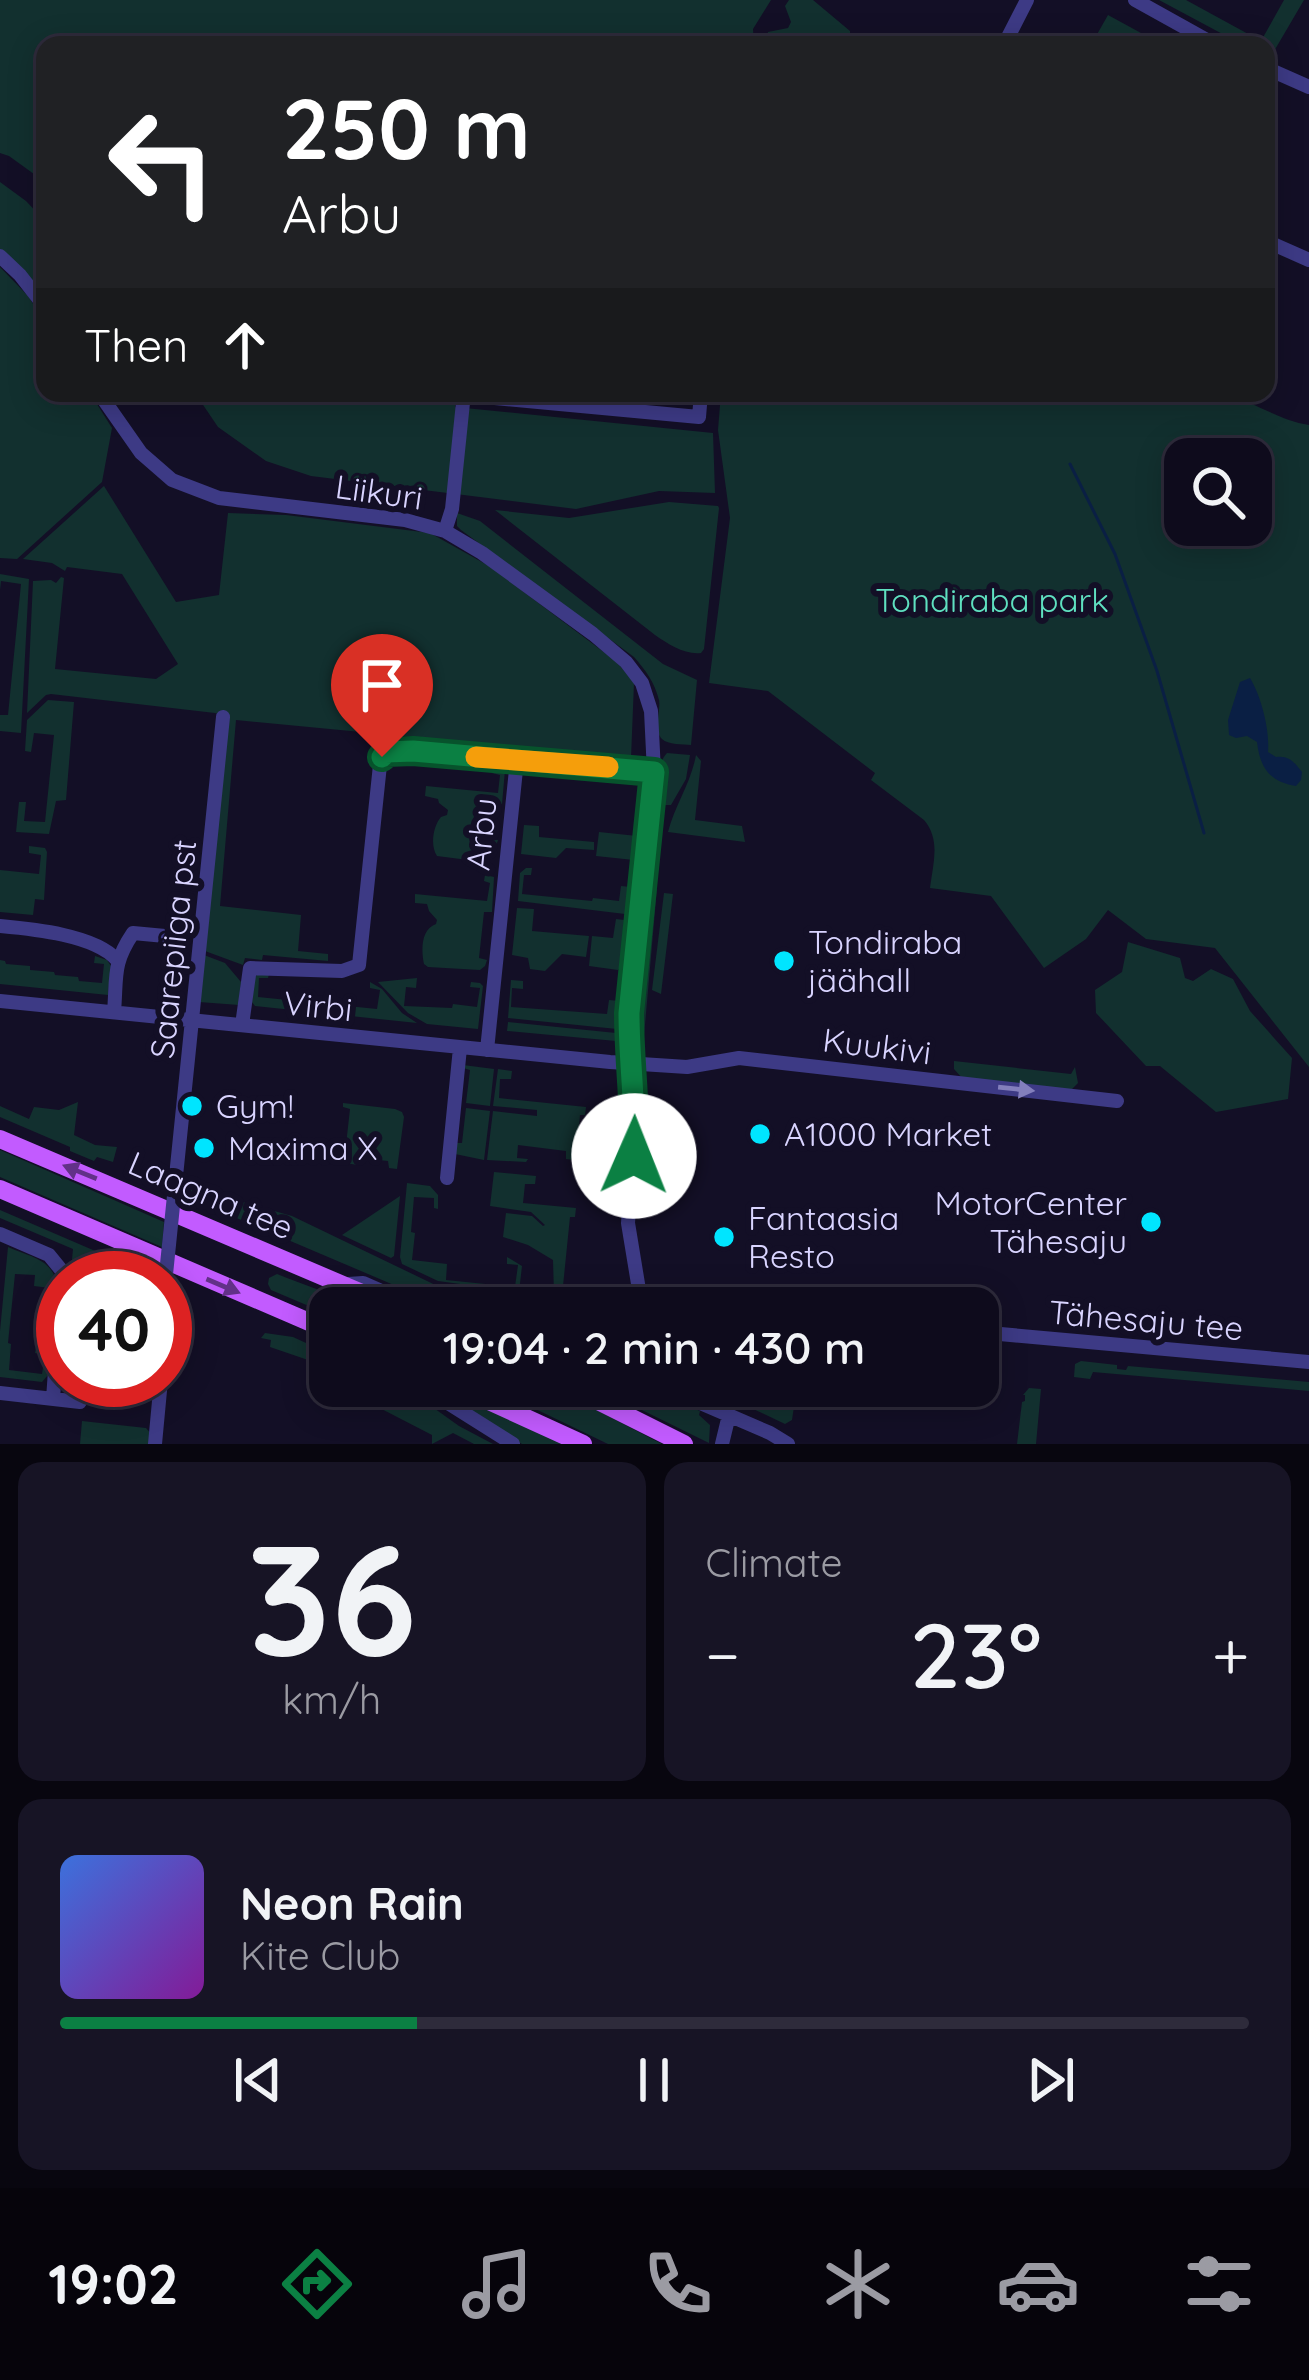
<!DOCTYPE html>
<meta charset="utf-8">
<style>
body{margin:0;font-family:Quicksand,sans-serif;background:#171425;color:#f1f3f6;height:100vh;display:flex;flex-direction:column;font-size:45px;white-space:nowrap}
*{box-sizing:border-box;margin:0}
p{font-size:39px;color:#9b9ba3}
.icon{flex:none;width:66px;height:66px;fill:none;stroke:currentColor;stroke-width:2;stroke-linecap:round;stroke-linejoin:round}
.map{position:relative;height:1444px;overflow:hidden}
.details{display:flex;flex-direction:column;gap:18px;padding:18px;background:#08060f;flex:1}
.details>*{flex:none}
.banner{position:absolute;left:36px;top:36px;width:1239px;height:366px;border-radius:24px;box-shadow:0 6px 30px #0003,0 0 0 3px #2e2b3b;background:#202124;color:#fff;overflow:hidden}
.fabs{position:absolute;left:1164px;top:438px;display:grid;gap:24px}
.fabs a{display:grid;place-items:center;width:108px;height:108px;border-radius:24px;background:#0e0b1c;box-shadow:0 6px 30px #0003,0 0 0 3px #2e2b3b;font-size:60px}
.speed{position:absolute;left:36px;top:1251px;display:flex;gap:24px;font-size:60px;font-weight:700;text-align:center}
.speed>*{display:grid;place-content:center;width:156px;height:156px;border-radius:50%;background:#0e0b1c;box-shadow:0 6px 30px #0003,0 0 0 3px #2e2b3b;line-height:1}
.speed .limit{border:18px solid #d22;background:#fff;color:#111}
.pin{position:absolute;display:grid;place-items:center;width:102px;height:102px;color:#fff;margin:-123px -51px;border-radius:50% 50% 50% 0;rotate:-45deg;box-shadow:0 0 12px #0007}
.pin .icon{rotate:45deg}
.me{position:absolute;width:132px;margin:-66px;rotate:1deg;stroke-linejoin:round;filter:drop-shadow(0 0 9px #0008)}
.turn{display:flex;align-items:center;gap:42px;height:252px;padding:0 48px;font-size:54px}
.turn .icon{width:156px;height:156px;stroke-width:2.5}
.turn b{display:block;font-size:84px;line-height:102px}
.then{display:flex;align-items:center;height:114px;padding:0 48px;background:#0003;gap:24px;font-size:45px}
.big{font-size:90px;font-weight:600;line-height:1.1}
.details .tile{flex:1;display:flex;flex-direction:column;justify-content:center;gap:18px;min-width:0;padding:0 42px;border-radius:24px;background:#171425}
.details .dial{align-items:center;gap:0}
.dial b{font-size:156px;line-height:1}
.song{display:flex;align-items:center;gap:36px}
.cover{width:144px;height:144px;border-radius:18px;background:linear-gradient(135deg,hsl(220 70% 55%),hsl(290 70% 35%))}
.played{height:12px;border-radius:6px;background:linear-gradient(90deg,#0b8043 30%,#2e2b3b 30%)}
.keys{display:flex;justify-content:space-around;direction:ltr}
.heat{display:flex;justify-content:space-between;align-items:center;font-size:66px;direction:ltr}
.details .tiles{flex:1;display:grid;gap:18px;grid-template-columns:1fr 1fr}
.tile:last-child{grid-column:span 2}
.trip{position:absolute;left:309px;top:1287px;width:690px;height:120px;border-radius:24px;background:#0e0b1c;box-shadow:0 6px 30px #0003,0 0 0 3px #2e2b3b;font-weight:600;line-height:120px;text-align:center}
.dock{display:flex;height:192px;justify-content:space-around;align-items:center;background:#06040b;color:#9b9ba3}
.dock .icon{width:84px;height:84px}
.dock .on{color:#0b8043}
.dock b{font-size:54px;color:#f1f3f6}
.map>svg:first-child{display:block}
.green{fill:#12302f;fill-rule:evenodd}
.water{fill:#0a1f44}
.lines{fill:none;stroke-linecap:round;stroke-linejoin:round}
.stream{stroke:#0a1f44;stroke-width:3}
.minor{stroke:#3d3a85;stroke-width:14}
.major{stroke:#c25bff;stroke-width:18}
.minor-bridge{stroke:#3d3a85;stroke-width:14}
.oneway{fill:#837fbc}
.oneway2{fill:#623188}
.route-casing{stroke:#07532c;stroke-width:30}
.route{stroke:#0b8043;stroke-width:21}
.slow{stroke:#f59e0b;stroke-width:21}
.poi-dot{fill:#00e5ff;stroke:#130f26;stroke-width:4.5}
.labels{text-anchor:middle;stroke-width:12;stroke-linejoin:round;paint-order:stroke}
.street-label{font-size:33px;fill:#d9d4ff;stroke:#130f26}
.park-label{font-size:33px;fill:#5fe0c0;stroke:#130f26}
.poi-label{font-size:33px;fill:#d9d4ff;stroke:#130f26;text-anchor:start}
</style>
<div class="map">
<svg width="1309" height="1444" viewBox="0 0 1309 1444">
<rect width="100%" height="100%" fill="#130f26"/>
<path class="green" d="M0 0H771L753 29 754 45H45V182L9 156 0 153Z
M789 0H813L850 31V45H765L768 32 788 28 791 22 785 6Z
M1159 0H1186L1261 41 1284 0H1304L1270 58 1266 56V45H1243Z
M1108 15 1163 45H1091Z
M0 182 26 201 45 221V298L0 250Z
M0 267 28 296 45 322V393H90L112 428 102 482 17 559 0 558Z
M195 393H456L455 407 713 433 715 493 659 491 576 509 311 476 266 461 218 427Z
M721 393H1221C1252 400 1277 420 1309 425V1067L1215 948 1146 939 1108 910 1086 939 1044 968 991 896 930 888C933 864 941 840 924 820L871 780 875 773 768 691 709 683 730 518 718 430ZM1185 459H1251V525H1185Z
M104 486 176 602 219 595 228 513 286 515 430 533 489 566 617 662 634 683 631 758 236 720 220 906 301 915 298 951 328 954V961L263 955 262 960 245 958 243 965 205 951 226 719 230 718 215 713 51 694 46 695 27 713 33 581 51 580 56 583 61 577 64 578 55 669 156 679 178 664 122 574 67 567 65 571 52 563 23 559Z
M669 502 718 506 719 508 704 649 701 653C685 655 668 644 655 635L495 510 569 518Z
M457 513 480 521 663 664 697 680 691 745C683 744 668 745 662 739 653 730 661 711 659 700 654 681 646 671 634 657L461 530 457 526Z
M0 574 29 579 21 733 0 731V715H8L21 584 1 581 0 590Z
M48 700 74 702 66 800 56 801 49 834 16 832 19 802H26L24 821 45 822 54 735 34 733 31 752 25 751 27 720Z
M667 753 690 755 686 779 671 805H661C661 789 655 765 667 753Z
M696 755 701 761 695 820 742 826 745 842 668 832C675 805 691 783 696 755Z
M493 766 505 770 502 804 494 805 490 839 498 840 496 846 489 848V842L479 841 480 857 476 861 437 856C430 846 433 826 441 817L447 815 448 810 439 803 438 799 425 796 426 786 498 793 500 775 492 773Z
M524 825 539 826V837L594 842V850L566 848 556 858 521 854Z
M599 832 637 836 634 860 596 856Z
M29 846 45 848 47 852 44 900 35 899 33 915 0 912V870L39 874 41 855 29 853Z
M526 868H532L531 875H524L522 894 592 901 593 898 619 901 621 886 631 887 628 911 625 914 518 901 520 873Z
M485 875 494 877 492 912H484L479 958 487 960 485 966 480 970 428 967 424 964C421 950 421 929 436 924L437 920 429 911 427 904 415 903V894L487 901 490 883 484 881Z
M649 882 655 884 657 888 644 1036 641 1042 636 1043 637 1001Z
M664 893 673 894 661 994 652 990Z
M517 908 534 909 532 931 589 936 586 957 562 954 545 971 530 969 528 958 512 955Z
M616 919 624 920 620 967 618 970 589 966 592 936 613 938Z
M1128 942 1180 958 1185 978 1193 981 1211 969 1233 979 1250 1011 1292 1058 1288 1099 1216 1112 1160 1066H1146L1096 1013 1095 990 1122 972Z
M204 955 225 963 241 982 239 1005 199 1002Z
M95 956 107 960 111 966 108 995 0 984V960L5 961 6 964 30 966V970L54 972 55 975 78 977 79 981 102 983 104 964 94 963Z
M259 973 269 974 268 978H259L258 997 377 1009 380 990 370 988V982L382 989 402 1013 417 1023 255 1006 252 1002 255 977Z
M417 978 416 988 406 987 404 1006 452 1008 453 1004 477 1007 480 988 470 987 471 982 480 983 483 986 478 1029 427 1024 408 1013 378 982Z
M511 980 523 981V989L512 988 511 1007 607 1014 609 1000 620 1001 617 1029 508 1018Z
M508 1022 616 1033V1041L507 1031Z
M954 1061 1071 1074 1075 1067 1078 1083 1071 1090 962 1078 954 1069Z
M463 1065 494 1069 490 1106 466 1103 470 1070 463 1068Z
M498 1069 512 1071 511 1079H500L499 1098 586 1107 585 1115H580L577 1149 596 1152 597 1141 608 1142 606 1164 566 1159V1151L518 1145 517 1158 528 1159 526 1162 487 1160 493 1111 537 1116V1110L493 1106Z
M78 1102 74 1135 95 1145 117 1147 113 1162 97 1157 94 1161 70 1151V1147L0 1117V1106L29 1119 34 1107 59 1110Z
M343 1103 395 1109 402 1112 404 1117 397 1169 389 1168 388 1161 359 1158 358 1165 338 1162V1145H346L350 1109 343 1107Z
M466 1108 490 1111 484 1160 455 1154V1143H462Z
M0 1150 164 1222 162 1247 0 1177Z
M494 1172 536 1176 535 1184H525L523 1203 576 1208 575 1217H570L563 1286 566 1287 565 1296 554 1294 553 1260 528 1245 503 1237 506 1213 532 1216 543 1226 545 1225 531 1212 490 1206Z
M407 1183 430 1186 438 1195V1209L434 1208V1198L414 1197 411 1232 415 1233 412 1260 447 1264 446 1280 515 1287 518 1265 507 1264V1257L522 1266 519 1292 438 1281 402 1264 400 1257Z
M187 1186 292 1216 452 1293 480 1298 512 1308H480L415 1294 180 1194 181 1187Z
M400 1196 394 1256 391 1258 342 1235Z
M0 1210 158 1278H109L71 1270 73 1249 0 1218Z
M8 1247C33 1258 54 1259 58 1289L34 1286 35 1275 15 1274 8 1343 11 1344 9 1370 42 1374 45 1355 35 1353 36 1347 50 1349 48 1375 42 1382 0 1377V1331Z
M277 1274 287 1278 367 1308H330V1315L271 1290 268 1284 269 1278Z
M265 1333 293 1337 330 1354V1386H403L459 1426 493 1444H474L453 1433 432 1444V1435L339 1387 306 1385 308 1360 270 1347 271 1340 261 1338Z
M1081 1361 1117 1365V1369L1126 1370 1128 1366 1309 1382V1391L1093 1372 1090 1379 1074 1377 1075 1364Z
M488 1386H536L573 1403 581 1402 662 1444H608Z
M593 1386H638L700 1411 699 1415 710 1425 709 1443Z
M755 1386H797L792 1420 785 1424 745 1405Z
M438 1387 564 1444H522L436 1390Z
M1029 1388 1041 1389 1036 1444H1017L1022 1402 1025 1401V1395H1023Z
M82 1421 146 1428 152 1435 151 1444H80Z"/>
<path class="water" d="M1250 678C1261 696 1270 730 1268 752L1276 757C1289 755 1294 762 1302 772L1301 780 1296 786C1269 782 1260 767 1257 742L1247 736 1236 738 1229 735 1228 720 1240 682Z"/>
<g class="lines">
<path class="stream" d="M1070 464 1115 554 1157 671 1204 833"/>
<path class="minor" d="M1135 0 1216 45
M1004 45 1027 0
M1266 68 1309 87
M1266 241 1309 260
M0 256 20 275 45 307
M99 393 141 453 172 480 219 498 405 520 445 531 482 553 593 634 626 662 642 683 651 711 654 772 629 1013 635 1125 628 1223 642 1308
M463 395 699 417 701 393
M445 531 452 509 464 393
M0 926C33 929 95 935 117 960
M0 1001 610 1062 687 1067 739 1058 1117 1101
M114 1012C117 977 112 964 133 933L165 936
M242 1025 250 968 342 971 359 965 380 765 386 752 413 751 654 772
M487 1050 517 760
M447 1178 460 1048
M175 1186 223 717
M0 1234 49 1255 62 1271 53 1399
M348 1284 363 1283 404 1301 434 1308
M642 1305 673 1308
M165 1306 168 1315 165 1341
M978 1332 1309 1362
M421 1386 513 1444
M661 1386 770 1433 788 1444
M0 1393 80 1402
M155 1444 161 1380
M722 1444 729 1415"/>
<path class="major" d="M0 1139 397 1308
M0 1189 330 1331
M456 1386 583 1444
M568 1386 684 1444"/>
<path class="minor-bridge" d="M165 1284 175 1186"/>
</g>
<defs><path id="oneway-solid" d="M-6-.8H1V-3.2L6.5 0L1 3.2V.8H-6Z" transform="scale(3)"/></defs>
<use class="oneway" href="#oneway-solid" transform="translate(1016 1089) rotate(6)"/>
<g class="oneway2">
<use href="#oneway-solid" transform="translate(80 1172) rotate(-158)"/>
<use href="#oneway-solid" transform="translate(223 1286) rotate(23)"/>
</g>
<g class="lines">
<defs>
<path id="route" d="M382 757 386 752 413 751 654 772 629 1013C629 1061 636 1108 634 1156"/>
</defs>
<use href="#route" class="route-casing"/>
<use href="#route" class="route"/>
<path class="slow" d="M476 757 608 767"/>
</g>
<g class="poi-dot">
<circle cx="784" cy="961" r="12"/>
<circle cx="192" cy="1106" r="12"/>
<circle cx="760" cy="1134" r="12"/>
<circle cx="204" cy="1148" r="12"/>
<circle cx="1151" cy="1222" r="12"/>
<circle cx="724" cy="1237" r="12"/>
</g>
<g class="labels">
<g class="street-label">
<text transform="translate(379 492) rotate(8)" y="12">Liikuri</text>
<text transform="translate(481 834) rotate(-84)" y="12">Arbu</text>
<text transform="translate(173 949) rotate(-84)" y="12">Saarepiiga pst</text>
<text transform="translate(318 1006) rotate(6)" y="12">Virbi</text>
<text transform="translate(877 1046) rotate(7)" y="12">Kuukivi</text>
<text transform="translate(211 1195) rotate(23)" y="12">Laagna tee</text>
<text transform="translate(1146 1320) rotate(5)" y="12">Tähesaju tee</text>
</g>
<g class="park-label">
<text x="992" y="612">Tondiraba park</text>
</g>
<g class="poi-label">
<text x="808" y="954">Tondiraba<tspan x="808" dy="38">jäähall</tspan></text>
<text x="216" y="1118">Gym!</text>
<text x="784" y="1146">A1000 Market</text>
<text x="228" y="1160">Maxima X</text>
<text x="1127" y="1215" text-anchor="end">MotorCenter<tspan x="1127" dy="38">Tähesaju</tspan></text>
<text x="748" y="1230">Fantaasia<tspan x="748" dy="38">Resto</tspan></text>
</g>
</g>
</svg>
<div class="fabs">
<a><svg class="icon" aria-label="search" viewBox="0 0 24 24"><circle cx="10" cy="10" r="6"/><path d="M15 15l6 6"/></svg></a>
</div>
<div class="speed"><div class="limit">40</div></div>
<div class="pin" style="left:382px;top:757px;background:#d93025"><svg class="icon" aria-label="arrive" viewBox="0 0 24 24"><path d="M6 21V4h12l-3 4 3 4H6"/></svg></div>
<svg class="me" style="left:634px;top:1156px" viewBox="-20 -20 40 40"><circle r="19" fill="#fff"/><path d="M0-13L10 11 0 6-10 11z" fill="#0b8043"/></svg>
<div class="trip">19:04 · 2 min · 430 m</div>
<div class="banner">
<div class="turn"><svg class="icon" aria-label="left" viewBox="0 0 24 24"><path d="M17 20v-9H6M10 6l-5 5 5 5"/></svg><div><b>250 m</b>Arbu</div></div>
<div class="then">Then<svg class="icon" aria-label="ahead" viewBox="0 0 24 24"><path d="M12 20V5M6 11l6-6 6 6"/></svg></div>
</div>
</div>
<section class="details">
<div class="tiles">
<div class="tile dial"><b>36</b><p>km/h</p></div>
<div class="tile"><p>Climate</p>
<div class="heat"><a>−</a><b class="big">23°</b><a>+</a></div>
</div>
<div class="tile">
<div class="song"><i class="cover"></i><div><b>Neon Rain</b><p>Kite Club</p></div></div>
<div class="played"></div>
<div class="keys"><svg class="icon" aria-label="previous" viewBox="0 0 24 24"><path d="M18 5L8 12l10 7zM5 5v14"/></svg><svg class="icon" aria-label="pause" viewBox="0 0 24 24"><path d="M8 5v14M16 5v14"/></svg><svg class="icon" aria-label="next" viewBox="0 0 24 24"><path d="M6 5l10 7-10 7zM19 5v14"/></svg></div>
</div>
</div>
</section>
<nav class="dock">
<b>19:02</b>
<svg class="icon on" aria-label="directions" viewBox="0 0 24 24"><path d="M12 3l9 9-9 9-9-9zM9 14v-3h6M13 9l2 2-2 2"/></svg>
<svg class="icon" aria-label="music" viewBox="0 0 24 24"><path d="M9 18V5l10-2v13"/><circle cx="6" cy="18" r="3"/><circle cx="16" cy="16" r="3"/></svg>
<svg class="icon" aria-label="phone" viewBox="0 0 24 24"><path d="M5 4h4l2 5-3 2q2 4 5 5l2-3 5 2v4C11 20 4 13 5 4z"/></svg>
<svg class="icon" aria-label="climate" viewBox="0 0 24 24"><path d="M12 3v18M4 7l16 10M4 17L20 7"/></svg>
<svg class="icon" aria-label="car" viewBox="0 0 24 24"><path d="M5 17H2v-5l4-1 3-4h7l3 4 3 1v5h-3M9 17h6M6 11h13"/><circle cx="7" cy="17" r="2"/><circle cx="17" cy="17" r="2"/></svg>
<svg class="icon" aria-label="filters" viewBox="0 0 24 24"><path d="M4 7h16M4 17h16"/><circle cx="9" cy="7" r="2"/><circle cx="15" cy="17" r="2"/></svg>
</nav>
